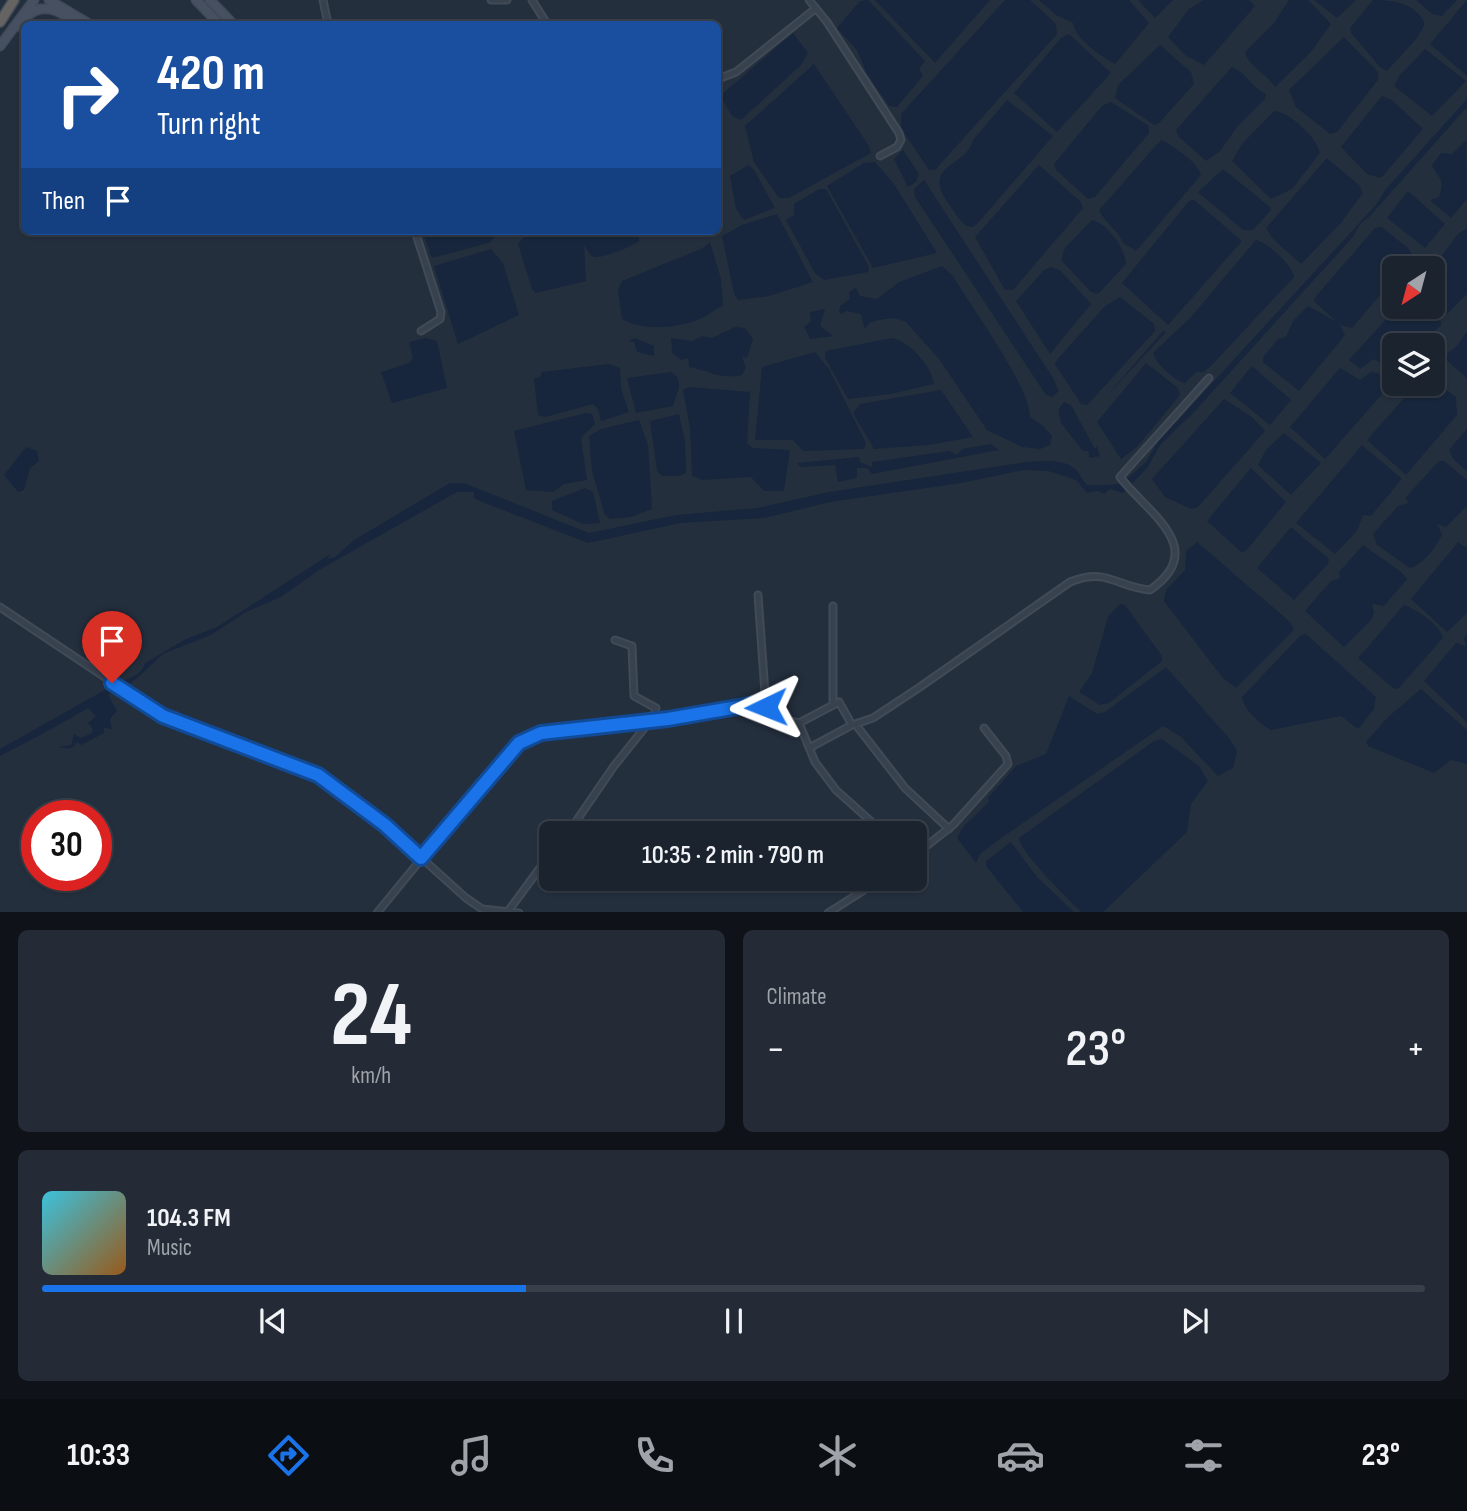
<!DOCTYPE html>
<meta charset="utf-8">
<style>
body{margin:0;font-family:"Sofia Sans Condensed",sans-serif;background:#242b36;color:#f1f3f6;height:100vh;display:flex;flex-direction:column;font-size:26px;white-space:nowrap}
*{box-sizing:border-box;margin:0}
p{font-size:23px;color:#a0a4aa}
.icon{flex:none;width:38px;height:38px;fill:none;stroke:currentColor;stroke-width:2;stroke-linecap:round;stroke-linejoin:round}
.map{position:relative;height:912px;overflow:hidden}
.sheet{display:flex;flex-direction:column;gap:18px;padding:18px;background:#0f1319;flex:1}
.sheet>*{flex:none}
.guide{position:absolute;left:21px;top:21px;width:700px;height:214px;border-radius:10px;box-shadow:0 2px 5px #0004,0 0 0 2px #39404a;background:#1a4fa0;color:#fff;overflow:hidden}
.needle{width:46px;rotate:216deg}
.fabs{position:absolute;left:1382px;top:256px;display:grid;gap:14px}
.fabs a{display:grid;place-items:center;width:63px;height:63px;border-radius:10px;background:#1b232e;box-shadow:0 2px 5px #0004,0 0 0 2px #39404a;font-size:35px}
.speed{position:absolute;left:21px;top:800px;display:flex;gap:14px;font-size:35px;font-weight:700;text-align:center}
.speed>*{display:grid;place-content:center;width:91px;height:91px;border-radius:50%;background:#1b232e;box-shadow:0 2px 5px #0004,0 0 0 2px #39404a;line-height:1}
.speed .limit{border:10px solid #d22;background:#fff;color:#111}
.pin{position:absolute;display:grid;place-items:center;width:60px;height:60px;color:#fff;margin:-72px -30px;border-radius:50% 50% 50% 0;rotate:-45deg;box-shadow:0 0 7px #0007}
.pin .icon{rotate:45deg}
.me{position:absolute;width:77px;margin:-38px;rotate:268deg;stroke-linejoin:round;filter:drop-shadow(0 0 5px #0008)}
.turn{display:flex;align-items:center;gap:24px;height:147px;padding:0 21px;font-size:32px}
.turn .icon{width:91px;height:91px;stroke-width:2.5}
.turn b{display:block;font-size:49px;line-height:60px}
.then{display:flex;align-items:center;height:66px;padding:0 21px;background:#0003;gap:14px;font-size:26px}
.big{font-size:52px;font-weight:600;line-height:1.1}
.sheet .card{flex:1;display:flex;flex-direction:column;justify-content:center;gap:10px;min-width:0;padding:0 24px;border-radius:10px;background:#242b36}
.sheet .dial{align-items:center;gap:0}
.dial b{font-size:91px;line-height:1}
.song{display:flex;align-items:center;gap:21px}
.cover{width:84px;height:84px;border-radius:10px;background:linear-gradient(135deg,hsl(190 70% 55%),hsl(30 70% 35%))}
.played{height:7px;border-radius:4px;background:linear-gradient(90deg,#1a73e8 35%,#39404a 35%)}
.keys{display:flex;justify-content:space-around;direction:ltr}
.heat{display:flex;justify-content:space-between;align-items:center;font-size:38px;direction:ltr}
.sheet .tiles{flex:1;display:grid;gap:18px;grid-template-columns:1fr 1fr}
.card:last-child{grid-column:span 2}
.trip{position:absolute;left:539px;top:821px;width:388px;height:70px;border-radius:10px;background:#1b232e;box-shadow:0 2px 5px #0004,0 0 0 2px #39404a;font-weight:600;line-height:70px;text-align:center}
.tab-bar{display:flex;height:112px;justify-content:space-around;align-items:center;background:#0b0e12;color:#a0a4aa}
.tab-bar .icon{width:49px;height:49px}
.tab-bar .active{color:#1a73e8}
.tab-bar b{font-size:32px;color:#f1f3f6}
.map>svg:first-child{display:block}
.water{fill:#17263c}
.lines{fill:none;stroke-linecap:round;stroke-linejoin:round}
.minor-casing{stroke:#414a57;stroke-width:9}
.secondary-casing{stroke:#414a57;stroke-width:11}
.trunk-casing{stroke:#434c59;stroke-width:12}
.minor{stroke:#38414e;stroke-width:5}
.secondary{stroke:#465061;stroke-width:8}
.trunk{stroke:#656462;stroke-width:9}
.route-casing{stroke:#114b97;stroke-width:18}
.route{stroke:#1a73e8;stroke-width:12}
</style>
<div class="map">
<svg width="1467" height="913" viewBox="0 0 1467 913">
<rect width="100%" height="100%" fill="#242f3e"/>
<path class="water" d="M868 0 925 61 919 69 923 76 897 107 889 106 866 72 857 50 837 28 860 1Z
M875 0H990L935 63Z
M1005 0H1030L1056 24 1057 34 935 170H929L901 128V114Z
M1039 0H1129L1149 23 1115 64C1101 56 1075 39 1073 23L1056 15Z
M1138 0H1173L1155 18Z
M1204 0H1249L1255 6 1204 65 1186 56 1168 37 1189 9Z
M1289 0H1308L1331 24 1310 53 1275 87C1267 74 1248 66 1245 52L1274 23Z
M1314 0H1356L1337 18Z
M1373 0C1394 0 1416 3 1425 24L1417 38 1387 71 1380 67 1351 33 1350 28Z
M1416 0H1457L1442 16 1432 14Z
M1467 0V76L1430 44Z
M793 33 808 53 801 65 741 120 732 116 720 96Z
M1069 34 1111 73 1057 132 1014 93 1061 38Z
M1344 37 1378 72V80L1337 132 1330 134 1296 107 1289 90Z
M1160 45 1191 72 1194 84 1159 123 1154 125 1115 98 1118 85Z
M1425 49 1466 81 1432 116 1394 86 1400 75Z
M814 64 869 146 871 153 789 198H779L754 162 745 126Z
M1232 67C1247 73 1252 88 1266 94L1265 99 1237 127 1220 151 1206 161 1178 136 1176 130Z
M1382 96 1392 100 1423 129 1381 178 1367 174 1341 147Z
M1467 99V107L1370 216 1360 224 1352 238 1195 411 1160 445 1148 467 1123 493 1110 489 1104 494 1098 491 1087 493 1076 480 1048 471 1024 470 961 483 830 502 765 518 680 523 588 543 482 502 474 498V492H457L319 570 281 597 246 612 211 635 163 654 135 680 108 695 117 711 110 719 112 729 104 728V733L81 745 77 742C74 750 66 749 59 747L71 745 74 734 81 738 92 733 93 729 88 723 96 716 88 708C60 725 29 741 0 756V749L117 683C128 679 142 675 145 663L186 639 217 627 332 553 327 559 335 557 354 540 450 483H464L589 533 676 515 757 508 829 492 1027 462C1042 461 1066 458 1077 471 1081 476 1083 481 1087 485 1100 485 1109 485 1121 484L1146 462 1158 442 1376 205 1386 189Z
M1007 100 1053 136 978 223 973 227 966 226C959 220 954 211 948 203 921 164 967 167 973 140Z
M1111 102 1149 126V133L1095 197 1088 199 1056 170 1054 164 1102 106Z
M1274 111C1289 111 1318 139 1320 153L1292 189 1271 199 1232 161 1242 144Z
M1161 140C1173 145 1198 163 1201 175L1136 251 1123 243C1118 229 1105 224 1099 210Z
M1466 140 1467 199 1451 218 1430 200 1439 197C1446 177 1437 178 1432 165L1441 153 1452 154Z
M903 150 919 174 916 182 908 187 894 159Z
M1327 158 1359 185 1363 193 1340 224 1301 264 1273 239 1266 228Z
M875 162 894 184 937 253 873 268 827 186 864 163Z
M749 165 754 170 775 208 744 220 736 209 730 176Z
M1039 165 1081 202 1083 208 1013 290H1005L975 237Z
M1223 169 1270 207 1271 210 1253 230H1243L1198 192Z
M924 180 1053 378 1059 391 1052 397 1046 395 915 197 914 189Z
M819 189H826L869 267 868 272 824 280 815 273 786 220 794 215V204Z
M1408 191 1445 224 1425 248 1387 218Z
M1194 200 1242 241 1168 325 1122 283 1189 201Z
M777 214 813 282 769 296 738 300 734 293 722 236 742 225Z
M1092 220C1107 223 1126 249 1126 264L1098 294 1091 292 1061 260 1065 248Z
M1382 227 1409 249 1412 254 1404 268H1395V277L1352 328 1340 325 1345 335 1299 391 1263 362V357L1278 339 1286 337 1293 321 1308 306 1337 322 1314 301 1316 296 1375 228Z
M1467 228V294L1447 314 1433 304V268L1457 235Z
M422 231H492L494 238 489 243 432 258Z
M529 231H638L639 241C636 245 601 259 595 257 590 257 586 247 584 245L586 281 536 293 532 289 518 244Z
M1256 240C1268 243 1293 266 1294 277L1210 367 1203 372H1196L1185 383C1175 381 1155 363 1153 353L1191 317Z
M710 242 721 279 723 306C714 309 712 313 704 317 682 328 644 332 622 319L618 289 622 281 703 248Z
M491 249 503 263 519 315 458 344 434 266Z
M942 266 953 276C971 307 1030 386 1030 417L1043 426 1052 436 1050 445 1040 449 1022 447 987 430 939 359 906 322 894 318 879 320 869 323 865 329 861 314 846 311 841 314 839 311 840 306 850 299 849 292 856 288 860 296 877 299 899 282Z
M1051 267 1060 270 1091 304 1050 354 1016 301 1044 270Z
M1120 297 1154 324 1155 331 1090 402 1087 405 1081 404 1055 364 1056 361 1105 306Z
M1398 306H1425L1440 317 1441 325 1423 345H1395V372L1374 359 1360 369 1349 360Z
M825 309 820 326 833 336 810 339 804 327 811 321 810 312Z
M735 327 745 328 753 339 747 358 742 356 746 368 742 375C720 380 707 370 689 367L688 358 681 360 672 353 671 338 692 341 702 336 712 338Z
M1164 330 1166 332 1103 400Z
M1467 331V378L1443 357 1457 346Z
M426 338 437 341 447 388 392 403 381 372 409 363 413 358 409 342Z
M635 338 654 346V356L637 352 634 342 628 341Z
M892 338C910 342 931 365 934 384L891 394 848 399 825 358 826 351Z
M815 352 829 369 866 443 864 449 803 451 793 440H755L762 367Z
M1146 363 1178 388 1180 395 1137 447 1121 459 1097 422Z
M609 364 620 368 621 389 629 412 601 421 598 409 593 404 545 417 538 415 534 379 540 377 542 372Z
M1252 366 1291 400 1270 425 1230 393Z
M1340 368 1360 380 1371 372 1378 373 1389 386 1325 459 1290 427Z
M671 372C687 381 675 395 673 406L636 413 627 378Z
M1433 380 1456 397 1457 415 1406 475 1367 440 1415 386 1433 383Z
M690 387 750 392 747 444 753 448 790 450 784 491H764L751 477 703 480 692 476 690 428 683 390Z
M941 390 973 437 928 445 874 449 853 413 860 404Z
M1224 399 1252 417 1265 431 1198 507 1191 509 1165 497 1152 479Z
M1064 402 1071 405 1095 449 1097 446 1100 456 1090 458 1088 451H1083L1061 423 1058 410Z
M586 413 592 414 595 424 581 438 587 480 564 484 553 492 526 490 514 431Z
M679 414 685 441 686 473 679 476H662L657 471 650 421Z
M639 420 648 445 652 509 631 517 610 519 605 515 592 471 589 436 601 429Z
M1467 429V471L1454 460 1449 450Z
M1284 433 1321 463 1291 495 1258 465 1266 450Z
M991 444 999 450 872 474 867 468H857V478L838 482 835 465 800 467 797 463 859 457 860 462 872 467V462L949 451 957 455 962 449Z
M1362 445 1402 479 1371 516 1363 515 1357 531 1335 554 1296 523Z
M26 447 37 451 39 461 30 468 24 490 18 492 4 475Z
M1439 461H1444L1467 480V506L1446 527 1437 524 1442 534C1438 545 1422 566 1410 568L1377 545 1373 534 1398 506 1408 503 1406 497Z
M1251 468 1286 502 1246 551 1241 552 1207 521Z
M585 488 593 492 600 523 583 524 552 510V501Z
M1291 527 1329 559 1328 564 1294 600 1257 568Z
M1197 542 1290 622 1294 630 1236 688 1222 677 1164 601 1166 590 1185 570 1186 551Z
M1458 542 1467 548V613L1447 632 1411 599Z
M1363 545 1400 571 1407 579 1384 606 1372 604 1374 613 1371 620 1344 647 1305 611 1331 581 1340 578 1339 572Z
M1120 604 1125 605 1162 656V661L1109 703 1100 705 1079 692 1092 673 1108 617Z
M1404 605C1417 610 1440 624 1443 638L1398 689 1393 688 1358 658Z
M1306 634 1376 697 1374 709 1358 729 1341 716 1271 730C1260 724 1243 709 1242 697L1300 636Z
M1467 634V722L1424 681 1456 643 1466 646 1464 639Z
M1166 667 1229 738 1237 751 1233 768 1218 776 1181 737 1163 726 997 841 980 854 976 863 957 838 963 827 989 802 988 798 1016 766 1046 754 1069 696 1097 714 1105 712Z
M1421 689 1467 730V764L1451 760 1434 773 1368 746 1366 742 1388 717Z
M1162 739 1199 766 1208 781 1191 804 1187 832 1103 912H1081C1069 900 1019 851 1019 838L1154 741Z
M1011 842 1037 877 1074 912H1023L986 866V861Z"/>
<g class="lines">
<defs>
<path id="minor" d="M323 0 328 24
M491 0H507
M532 0 547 24
M809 0 827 22 899 133 901 140 897 147 880 156
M718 79 736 72 815 9
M415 231 441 312 440 319 421 331
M758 595 766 707
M833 606V705
M0 607 163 716 318 774 385 825 466 898 482 909 519 913
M852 725 873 718 920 687 1070 582C1107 567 1116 587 1150 590 1211 548 1145 511 1120 477L1209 378
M856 725 905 788 949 829
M811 747 852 725 839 702 799 723 815 762 836 790 884 833
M568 833 614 766 654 716 656 708 634 696 632 646 615 640
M915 855 953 825 1008 764 1006 756 984 728
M509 910 551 853
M377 913 503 759 518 743 541 733 668 719 755 704 770 709 781 719 799 723
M828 913 883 878"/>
<path id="secondary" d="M49 0 89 24
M196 0 219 24
M210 0 233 24
M13 28C22 25 23 18 31 13 48 2 64 14 79 24
M0 46 34 0"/>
<path id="trunk" d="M0 22 14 0"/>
</defs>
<use href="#minor" class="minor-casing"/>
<use href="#secondary" class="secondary-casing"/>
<use href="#trunk" class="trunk-casing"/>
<use href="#minor" class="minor"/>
<use href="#secondary" class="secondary"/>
<use href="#trunk" class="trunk"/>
</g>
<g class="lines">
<defs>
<path id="route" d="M112 683 163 716 318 775 385 825 421 858 519 743 541 733 668 719 755 704 766 707"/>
</defs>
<use href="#route" class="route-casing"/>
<use href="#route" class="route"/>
</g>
</svg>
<div class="fabs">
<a><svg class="needle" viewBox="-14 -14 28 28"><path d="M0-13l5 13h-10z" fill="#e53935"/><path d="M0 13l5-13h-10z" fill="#a0a4aa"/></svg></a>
<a><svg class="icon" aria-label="layers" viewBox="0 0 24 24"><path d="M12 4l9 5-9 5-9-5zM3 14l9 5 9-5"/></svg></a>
</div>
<div class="speed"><div class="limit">30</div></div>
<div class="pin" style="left:112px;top:683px;background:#d93025"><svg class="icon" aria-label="arrive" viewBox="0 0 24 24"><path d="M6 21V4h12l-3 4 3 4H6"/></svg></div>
<svg class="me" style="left:766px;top:707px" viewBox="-20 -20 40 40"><path d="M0-17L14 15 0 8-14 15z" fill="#1a73e8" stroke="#fff" stroke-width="4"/></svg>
<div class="trip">10:35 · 2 min · 790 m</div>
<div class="guide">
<div class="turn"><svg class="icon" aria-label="right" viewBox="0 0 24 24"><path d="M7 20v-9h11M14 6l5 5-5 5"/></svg><div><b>420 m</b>Turn right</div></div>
<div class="then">Then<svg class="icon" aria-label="arrive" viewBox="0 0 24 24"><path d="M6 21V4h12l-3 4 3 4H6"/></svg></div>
</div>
</div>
<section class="sheet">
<div class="tiles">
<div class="card dial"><b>24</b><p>km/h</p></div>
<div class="card"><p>Climate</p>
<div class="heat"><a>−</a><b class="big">23°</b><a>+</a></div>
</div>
<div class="card">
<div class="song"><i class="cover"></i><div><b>104.3 FM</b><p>Music</p></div></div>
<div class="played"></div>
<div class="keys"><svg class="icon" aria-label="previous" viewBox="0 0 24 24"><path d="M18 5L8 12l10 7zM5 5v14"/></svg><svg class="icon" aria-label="pause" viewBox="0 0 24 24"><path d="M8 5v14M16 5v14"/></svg><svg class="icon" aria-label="next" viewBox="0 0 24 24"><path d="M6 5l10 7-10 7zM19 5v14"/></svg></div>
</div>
</div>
</section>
<nav class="tab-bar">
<b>10:33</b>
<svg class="icon active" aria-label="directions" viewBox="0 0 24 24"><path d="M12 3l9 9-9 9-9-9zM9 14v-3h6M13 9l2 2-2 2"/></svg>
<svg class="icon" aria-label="music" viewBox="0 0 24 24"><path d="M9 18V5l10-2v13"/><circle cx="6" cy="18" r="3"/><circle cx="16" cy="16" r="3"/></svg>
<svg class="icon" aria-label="phone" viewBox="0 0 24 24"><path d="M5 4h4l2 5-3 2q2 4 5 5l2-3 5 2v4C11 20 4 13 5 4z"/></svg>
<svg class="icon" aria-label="climate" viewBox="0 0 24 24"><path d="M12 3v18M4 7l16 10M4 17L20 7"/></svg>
<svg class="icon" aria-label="car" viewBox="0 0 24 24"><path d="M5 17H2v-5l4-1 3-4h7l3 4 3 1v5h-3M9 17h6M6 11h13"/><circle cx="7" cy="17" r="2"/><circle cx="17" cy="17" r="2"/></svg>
<svg class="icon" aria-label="filters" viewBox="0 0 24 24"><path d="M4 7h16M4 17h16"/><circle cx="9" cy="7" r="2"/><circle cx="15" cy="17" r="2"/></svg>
<b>23°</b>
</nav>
